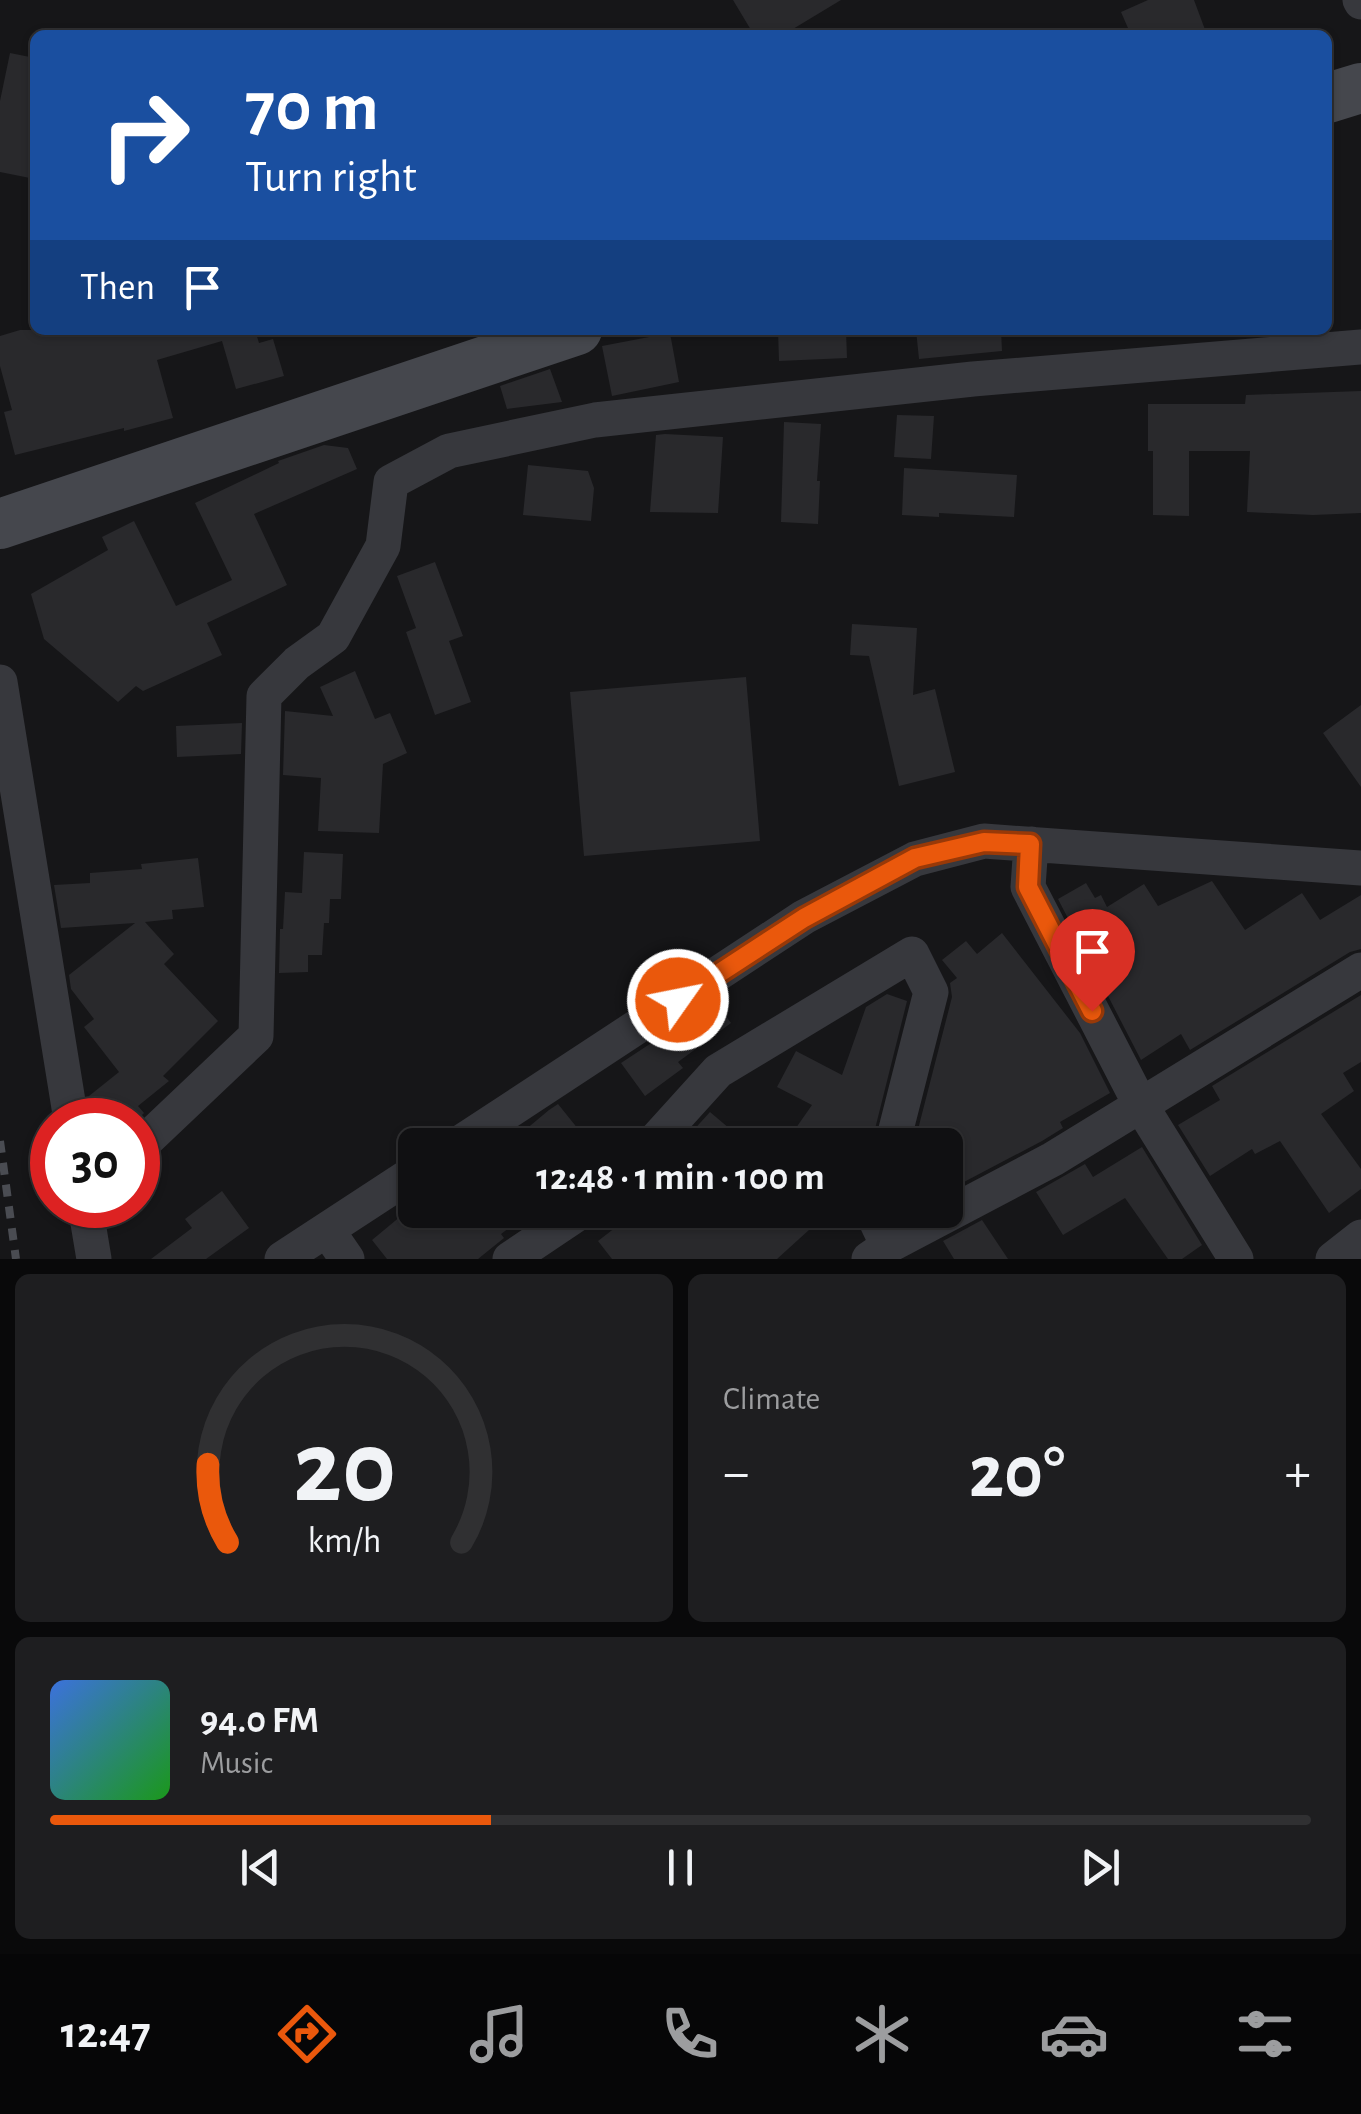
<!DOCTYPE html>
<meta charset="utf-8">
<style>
body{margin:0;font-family:"Alegreya Sans",sans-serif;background:#1e1e20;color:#f1f3f6;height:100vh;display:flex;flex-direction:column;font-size:38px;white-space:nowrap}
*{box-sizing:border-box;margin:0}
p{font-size:32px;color:#9c9d9f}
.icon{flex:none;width:55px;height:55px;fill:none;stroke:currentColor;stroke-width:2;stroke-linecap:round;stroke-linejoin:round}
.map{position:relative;height:1259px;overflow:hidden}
.panel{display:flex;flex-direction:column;gap:15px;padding:15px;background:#09090a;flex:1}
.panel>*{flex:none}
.guide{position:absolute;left:30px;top:30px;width:1302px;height:305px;border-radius:15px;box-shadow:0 2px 8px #0004,0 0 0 2px #303032;background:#1a4fa0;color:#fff;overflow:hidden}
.speed{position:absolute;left:30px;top:1098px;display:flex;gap:20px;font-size:50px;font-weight:700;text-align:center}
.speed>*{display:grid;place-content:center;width:130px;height:130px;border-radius:50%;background:#101012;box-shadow:0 2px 8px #0004,0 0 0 2px #303032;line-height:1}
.speed .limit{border:15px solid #d22;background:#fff;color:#111}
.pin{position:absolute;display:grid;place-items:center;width:85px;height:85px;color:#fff;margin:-102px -42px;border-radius:50% 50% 50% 0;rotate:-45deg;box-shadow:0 0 10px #0007}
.pin .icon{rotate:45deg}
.me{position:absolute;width:110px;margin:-55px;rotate:57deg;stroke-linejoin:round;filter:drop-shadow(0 0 8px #0008)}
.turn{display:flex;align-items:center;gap:35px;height:210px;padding:0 50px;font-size:45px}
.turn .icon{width:130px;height:130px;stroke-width:2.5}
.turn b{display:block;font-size:70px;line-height:85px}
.then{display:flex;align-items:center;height:95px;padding:0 50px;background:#0003;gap:20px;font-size:38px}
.big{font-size:75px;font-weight:700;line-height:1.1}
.panel .widget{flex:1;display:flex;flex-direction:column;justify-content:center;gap:15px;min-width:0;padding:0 35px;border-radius:15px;background:#1e1e20}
.panel .dial{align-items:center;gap:0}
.dial svg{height:260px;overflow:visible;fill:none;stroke:#303032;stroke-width:7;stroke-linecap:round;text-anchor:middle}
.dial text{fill:#f1f3f6;stroke:none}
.song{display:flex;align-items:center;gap:30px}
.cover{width:120px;height:120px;border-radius:15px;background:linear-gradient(135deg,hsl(220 70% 55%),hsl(120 70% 35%))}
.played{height:10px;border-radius:5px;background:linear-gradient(90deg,#ea580c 35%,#303032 35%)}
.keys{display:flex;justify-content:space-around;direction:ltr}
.heat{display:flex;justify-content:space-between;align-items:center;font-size:55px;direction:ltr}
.panel .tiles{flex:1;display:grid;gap:15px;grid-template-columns:1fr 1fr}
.widget:last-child{grid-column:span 2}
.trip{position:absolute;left:398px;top:1128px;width:565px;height:100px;border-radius:15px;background:#101012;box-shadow:0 2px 8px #0004,0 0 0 2px #303032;font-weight:700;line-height:100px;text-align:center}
.dock{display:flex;height:160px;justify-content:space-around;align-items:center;background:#060607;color:#9c9d9f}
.dock .icon{width:70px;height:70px}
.dock .selected{color:#ea580c}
.dock b{font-size:45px;color:#f1f3f6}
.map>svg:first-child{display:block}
.building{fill:#29292c}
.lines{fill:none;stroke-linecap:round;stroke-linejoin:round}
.street{stroke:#37383d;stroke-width:35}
.secondary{stroke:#45474d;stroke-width:50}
.rail{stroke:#4a4c52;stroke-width:8;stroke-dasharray:12 10;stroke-linecap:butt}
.route-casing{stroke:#983908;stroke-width:25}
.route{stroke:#ea580c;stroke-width:18}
</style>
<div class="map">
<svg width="1361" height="1259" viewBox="0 0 1361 1259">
<rect width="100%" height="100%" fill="#161618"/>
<path class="building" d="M733 0H841L783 35H754Z
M1148 0H1194L1207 35H1131L1121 12Z
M10 53 35 58V179L0 172V101Z
M20 330H255L259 343 273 339 284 376 236 389 222 341 157 360 173 418 124 431V428L15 455 4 412 12 410 0 366V336Z
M778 330H846L847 358 779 361Z
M916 330H1001L1002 351 919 359Z
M670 333 679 382 612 396 602 346Z
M550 369 562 402 507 409 500 386Z
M1361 391V513L1313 515 1247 512 1250 451H1189V516L1153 515V451H1148V404H1245L1246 395Z
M897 415 934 416 931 459 894 457Z
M784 422 821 424 817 481H820L818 524 781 522Z
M665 434 723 437 718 513 650 512 656 435Z
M324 445 348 448 357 469 254 514 287 585 207 623 222 655 143 691 136 686 118 702 44 639 31 594 108 550 102 537 134 521 176 606 232 580 195 503 279 463 278 461Z
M528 465 588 471 594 488 591 521 523 515Z
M904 468 1017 475 1014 517 939 513V517L902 515Z
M435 562 463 636 449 641 471 702 435 715 406 632 416 628 397 576Z
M852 624 917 628 913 695 935 689 955 772 899 786 869 656 850 655Z
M355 671 375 719 390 713 407 753 383 764 379 833 318 831 321 778 283 775 285 711 333 716 320 687Z
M746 677 760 841 584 856 570 692Z
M1361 705V787L1323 733Z
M242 723 241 754 177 757 176 726Z
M304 852 343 854 341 899H330L329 923H324L322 955H308V972L279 973 280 929H283L285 892 302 893Z
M198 858 204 907 172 910 173 919 145 922 174 954 164 964 218 1021 163 1076 169 1081 138 1106 144 1113 137 1120H104L90 1102 89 1096 119 1072 84 1027 94 1019 71 989 69 975 135 923 61 928 54 885 90 883V873L142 869 141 864Z
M1212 881 1245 930 1302 893 1320 920 1361 895V949L1350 952 1190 1050 1181 1034 1141 1060 1058 899 1086 883 1095 898 1101 895 1107 907 1144 884 1158 906Z
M1002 933 1080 1033 1110 1093 1060 1122 1063 1128 1042 1141 945 1192V1145H914L952 997 950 983 957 978 942 960 966 941 977 954Z
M887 994 907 1001 871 1145H784L812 1105 777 1087 796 1051 842 1075 866 1007Z
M1361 995V1062L1343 1073 1354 1091 1321 1114 1361 1169V1189L1329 1213 1280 1141 1255 1154 1252 1149 1210 1176 1178 1125 1220 1100 1212 1086Z
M715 1001 731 1023 678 1062 683 1068 645 1096 621 1063Z
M558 1104 591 1145H507L549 1110Z
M710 1112 749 1145H680Z
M1142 1147 1202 1245 1182 1259H1168L1125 1198 1063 1235 1036 1192 1085 1164 1093 1177Z
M222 1191 249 1228 206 1259H151L192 1228 185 1219Z
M429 1210H533L501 1234 504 1238 478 1259H387L372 1240 407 1211 415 1221Z
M638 1210H831L777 1259H612L598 1241Z
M982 1220 1008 1259H954L943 1241Z"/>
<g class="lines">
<path class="street" d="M1360 0 1361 2
M0 682 71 1120
M1031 844 1028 887 1140 1104 1236 1259
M457 1145 804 917 915 859 984 841 1361 868
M651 1145 718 1071 912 954 931 992 892 1145
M138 1148 256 1036 264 696 297 663 333 637 383 546 391 482 449 451 595 420 973 379 1361 347
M85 1205 94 1259
M871 1210 888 1246
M327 1230 347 1259
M282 1259 415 1172
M510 1259 583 1210
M869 1259 888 1246 1053 1159 1361 970
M1333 1259 1361 1237"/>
<path class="secondary" d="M1328 98 1361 88
M0 524 577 330"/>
<path class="rail" d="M0 1141 16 1259"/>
</g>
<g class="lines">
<defs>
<path id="route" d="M678 1000 804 918 915 858 984 842 1030 844 1028 887 1092 1011"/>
</defs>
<use href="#route" class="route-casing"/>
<use href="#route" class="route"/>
</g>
</svg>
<div class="speed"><div class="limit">30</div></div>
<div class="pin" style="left:1092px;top:1011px;background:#d93025"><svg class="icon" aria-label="arrive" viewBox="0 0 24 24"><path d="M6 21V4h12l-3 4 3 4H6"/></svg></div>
<svg class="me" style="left:678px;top:1000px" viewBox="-20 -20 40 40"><circle r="17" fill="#ea580c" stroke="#fff" stroke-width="3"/><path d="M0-11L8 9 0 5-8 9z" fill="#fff"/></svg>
<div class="trip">12:48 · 1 min · 100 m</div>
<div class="guide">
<div class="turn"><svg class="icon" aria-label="right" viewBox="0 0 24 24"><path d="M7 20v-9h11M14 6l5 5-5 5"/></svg><div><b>70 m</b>Turn right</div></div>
<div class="then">Then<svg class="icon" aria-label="arrive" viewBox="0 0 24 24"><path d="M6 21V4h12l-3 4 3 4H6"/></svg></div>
</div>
</div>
<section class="panel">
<div class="tiles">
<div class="widget dial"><svg viewBox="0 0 100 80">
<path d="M14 69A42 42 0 1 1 86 69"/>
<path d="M14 69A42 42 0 0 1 8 45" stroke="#ea580c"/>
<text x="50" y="56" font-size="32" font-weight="700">20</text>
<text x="50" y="72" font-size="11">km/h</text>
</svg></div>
<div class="widget"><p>Climate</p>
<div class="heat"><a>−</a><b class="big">20°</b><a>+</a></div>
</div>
<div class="widget">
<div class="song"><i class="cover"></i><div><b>94.0 FM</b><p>Music</p></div></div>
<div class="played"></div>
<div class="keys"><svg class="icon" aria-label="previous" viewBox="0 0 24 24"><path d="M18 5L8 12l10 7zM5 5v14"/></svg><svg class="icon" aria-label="pause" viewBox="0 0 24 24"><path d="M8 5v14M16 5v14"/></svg><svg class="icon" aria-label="next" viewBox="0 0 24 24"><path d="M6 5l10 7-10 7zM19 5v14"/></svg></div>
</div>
</div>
</section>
<nav class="dock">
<b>12:47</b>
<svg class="icon selected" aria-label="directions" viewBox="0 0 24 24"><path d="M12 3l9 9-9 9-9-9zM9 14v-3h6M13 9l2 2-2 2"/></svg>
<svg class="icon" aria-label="music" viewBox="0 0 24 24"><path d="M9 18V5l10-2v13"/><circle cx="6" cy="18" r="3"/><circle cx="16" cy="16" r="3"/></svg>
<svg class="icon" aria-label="phone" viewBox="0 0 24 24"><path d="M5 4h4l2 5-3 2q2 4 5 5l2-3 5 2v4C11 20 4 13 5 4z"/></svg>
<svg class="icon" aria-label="climate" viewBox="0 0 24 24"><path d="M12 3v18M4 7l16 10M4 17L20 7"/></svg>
<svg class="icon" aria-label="car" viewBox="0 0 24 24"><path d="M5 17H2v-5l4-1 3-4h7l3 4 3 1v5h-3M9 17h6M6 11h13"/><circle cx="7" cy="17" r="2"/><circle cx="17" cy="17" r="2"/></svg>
<svg class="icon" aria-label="filters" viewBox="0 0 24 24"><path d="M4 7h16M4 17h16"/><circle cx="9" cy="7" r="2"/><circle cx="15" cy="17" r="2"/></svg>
</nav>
